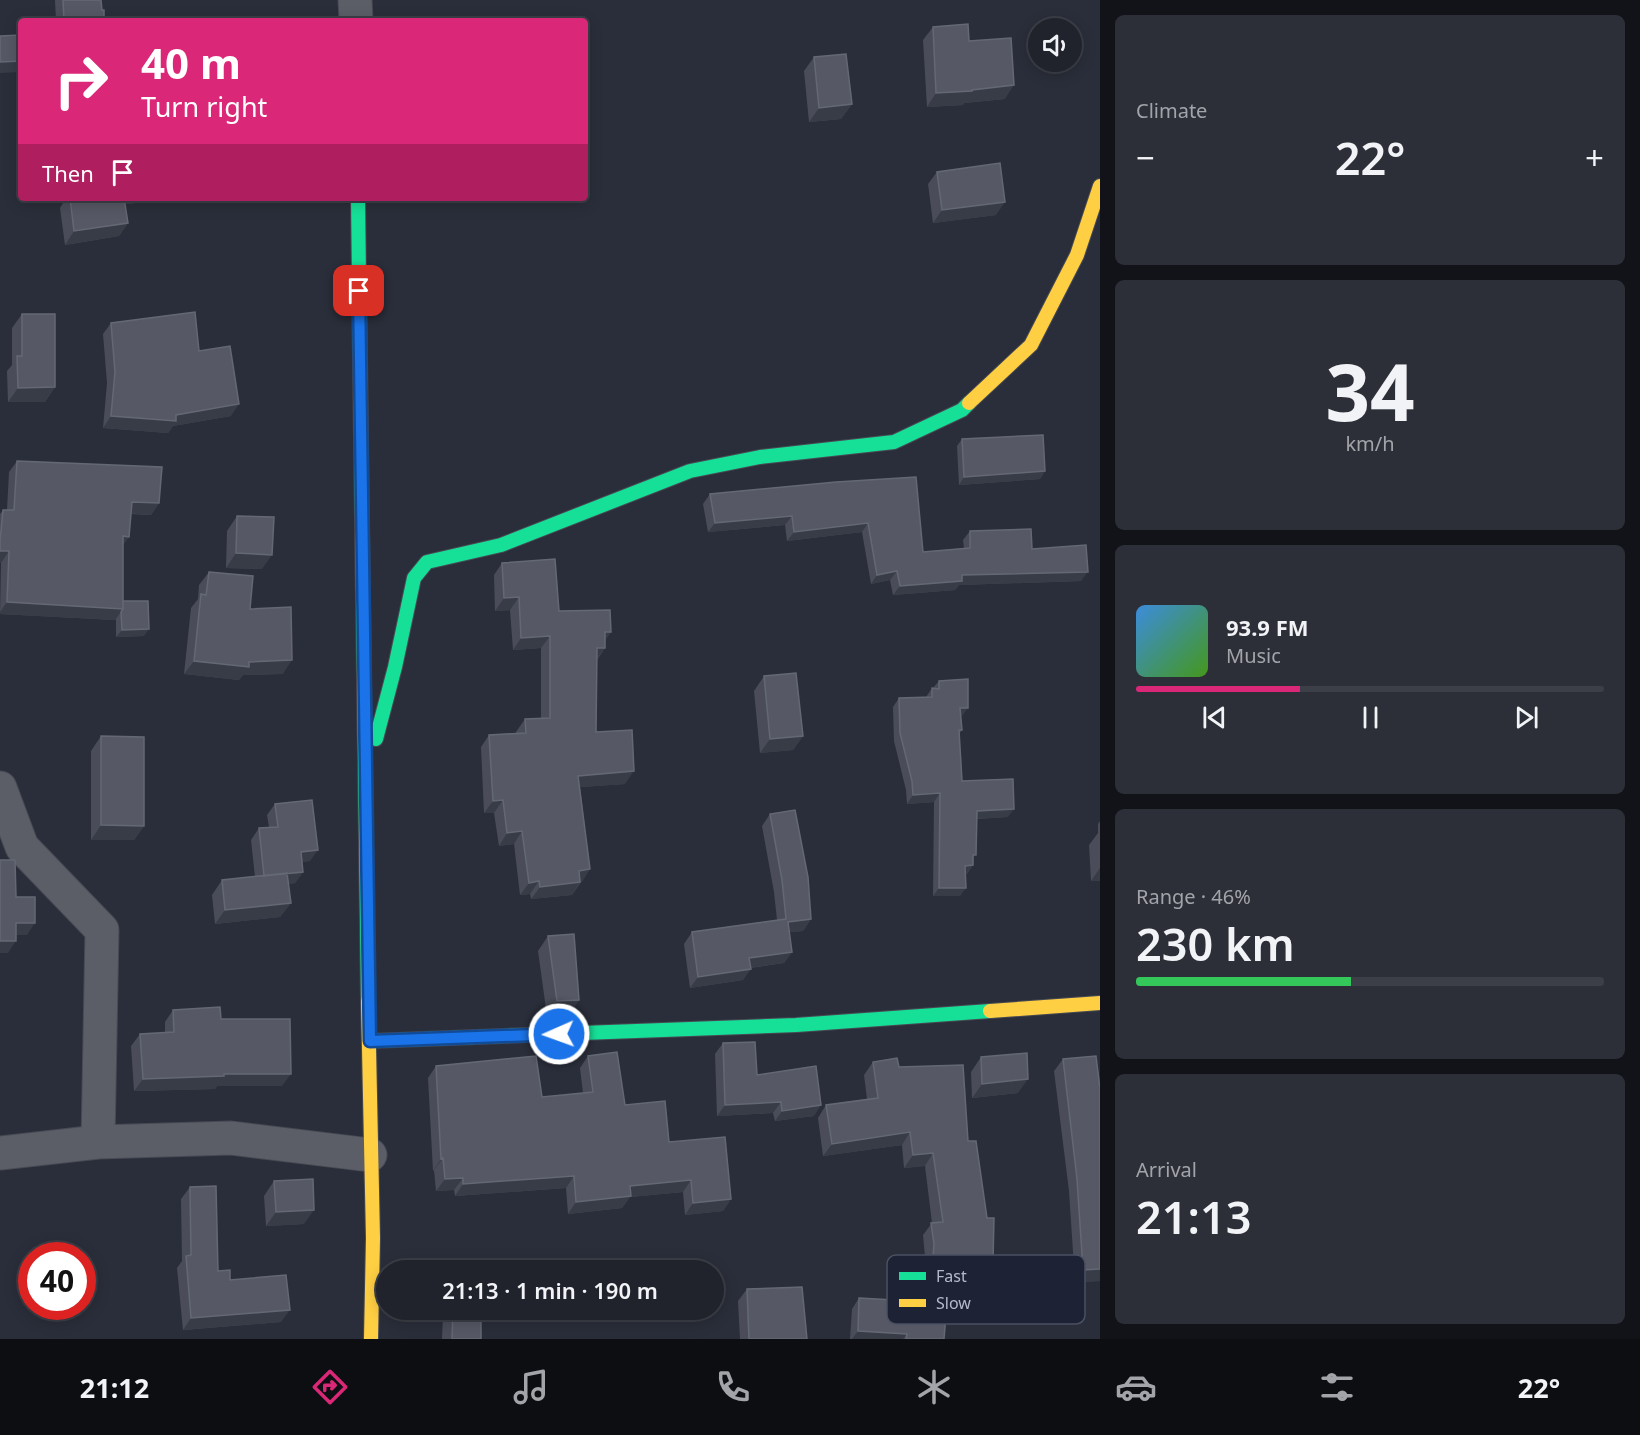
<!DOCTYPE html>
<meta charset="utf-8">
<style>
body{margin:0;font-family:"Noto Sans",sans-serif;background:#2d2f38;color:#f1f3f6;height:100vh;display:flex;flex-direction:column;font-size:22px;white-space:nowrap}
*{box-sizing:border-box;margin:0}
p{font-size:20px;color:#a2a4a9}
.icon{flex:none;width:33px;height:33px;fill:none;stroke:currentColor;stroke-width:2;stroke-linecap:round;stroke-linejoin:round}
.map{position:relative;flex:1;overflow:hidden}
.sheet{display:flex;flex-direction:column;gap:15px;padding:15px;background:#121318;width:540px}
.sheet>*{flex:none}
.hud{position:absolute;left:18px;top:18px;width:570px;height:183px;border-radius:6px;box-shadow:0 3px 15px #0003,0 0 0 2px #3d3f48;background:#db2777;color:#fff;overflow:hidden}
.buttons{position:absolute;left:1028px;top:18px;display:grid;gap:12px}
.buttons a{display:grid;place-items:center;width:54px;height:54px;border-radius:50%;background:#20222c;box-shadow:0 3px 15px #0003,0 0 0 2px #3d3f48;font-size:30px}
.speed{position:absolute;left:18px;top:1242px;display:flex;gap:12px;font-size:30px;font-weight:700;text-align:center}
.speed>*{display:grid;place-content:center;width:78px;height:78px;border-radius:50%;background:#20222c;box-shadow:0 3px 15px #0003,0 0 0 2px #3d3f48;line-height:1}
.speed .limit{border:9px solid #d22;background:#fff;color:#111}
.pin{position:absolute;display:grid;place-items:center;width:51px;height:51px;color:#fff;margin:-26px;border-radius:12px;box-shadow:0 3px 9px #0006}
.me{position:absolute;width:66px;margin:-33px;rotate:268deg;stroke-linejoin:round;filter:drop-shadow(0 0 4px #0008)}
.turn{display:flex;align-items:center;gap:21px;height:126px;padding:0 24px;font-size:27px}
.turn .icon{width:78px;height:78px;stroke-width:2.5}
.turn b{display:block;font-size:42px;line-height:51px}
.then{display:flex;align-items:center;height:57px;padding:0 24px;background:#0003;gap:12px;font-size:22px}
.big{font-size:45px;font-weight:600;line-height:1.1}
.sheet .card{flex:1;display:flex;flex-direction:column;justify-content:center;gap:9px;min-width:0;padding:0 21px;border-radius:9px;background:#2d2f38}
.sheet .dial{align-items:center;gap:0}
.dial b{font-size:78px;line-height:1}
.song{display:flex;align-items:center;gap:18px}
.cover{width:72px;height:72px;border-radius:9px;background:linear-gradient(135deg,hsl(210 70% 55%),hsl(100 70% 35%))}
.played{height:6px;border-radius:3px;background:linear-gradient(90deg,#db2777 35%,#3d3f48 35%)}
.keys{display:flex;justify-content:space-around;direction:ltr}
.heat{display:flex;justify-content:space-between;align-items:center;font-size:33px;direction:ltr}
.charge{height:9px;border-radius:4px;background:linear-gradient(90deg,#34c759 46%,#3d3f48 0)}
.trip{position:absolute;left:376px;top:1260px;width:348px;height:60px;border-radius:30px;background:#20222c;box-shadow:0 3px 15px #0003,0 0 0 2px #3d3f48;font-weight:600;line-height:60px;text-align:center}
.tab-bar{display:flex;height:96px;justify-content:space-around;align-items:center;background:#0d0e12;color:#a2a4a9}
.tab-bar .icon{width:42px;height:42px}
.tab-bar .selected{color:#db2777}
.tab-bar b{font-size:27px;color:#f1f3f6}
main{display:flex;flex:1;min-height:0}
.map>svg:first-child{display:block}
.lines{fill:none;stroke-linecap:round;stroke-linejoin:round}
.street-casing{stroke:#474a53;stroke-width:35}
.fast-casing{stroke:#474a53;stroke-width:16}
.slow-casing{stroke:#474a53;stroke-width:16}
.street{stroke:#5b5e67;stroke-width:33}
.fast{stroke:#16e098;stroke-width:14}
.slow{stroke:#ffcf43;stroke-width:14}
.wall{fill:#4a4d59}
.shaded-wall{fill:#383c47}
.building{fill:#565965;stroke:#646875;stroke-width:1.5}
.route-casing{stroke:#114b97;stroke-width:15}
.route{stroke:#1a73e8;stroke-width:10}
.key{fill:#1d2335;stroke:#4b5062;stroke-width:1.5}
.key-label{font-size:16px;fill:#b5b9cb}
</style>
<main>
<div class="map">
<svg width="1100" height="1339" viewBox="0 0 1100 1339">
<rect width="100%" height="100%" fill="#2a2e3a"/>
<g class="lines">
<defs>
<path id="street" d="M355 0 356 21
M0 788 22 847 102 930 98 1142
M0 1153 98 1142 231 1138 370 1155"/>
<path id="fast" d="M358 198 368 1001
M376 739 395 667 414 578 427 562 501 545 690 471 760 457 894 442 962 410 969 403
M370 1041 796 1025 990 1011"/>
<path id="slow" d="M969 403 1031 345 1077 255 1100 186
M368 1001 373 1238 371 1339
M990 1011 1100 1003"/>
</defs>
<use href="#street" class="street-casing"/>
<use href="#fast" class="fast-casing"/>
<use href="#slow" class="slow-casing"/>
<use href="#street" class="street"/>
<use href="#fast" class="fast"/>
<use href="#slow" class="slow"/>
</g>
<path class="wall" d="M55 0H101L102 10 104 21H56Z
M933 27 969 41 1005 99 964 103 963 105 927 107 923 40Z
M814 57 852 104 841 119 809 122 804 71Z
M937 172 996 215 933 223 928 184Z
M66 198H139L136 203 125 204 128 223 119 236 65 245 60 208Z
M22 314 55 387 45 402H8L7 371 12 365V328Z
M111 323 199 351 231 416 173 426 168 433 103 428 107 383 103 334Z
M962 439 1045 471 1040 479 959 485 957 446Z
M17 461 159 503 151 515 131 514 123 546V601L144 636 116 637V619L115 620 0 614 1 563H0V514L3 510H7L9 472Z
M836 482 923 552 964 548 963 540 970 531 1032 549 1081 581 959 585 955 590 893 595 890 580 871 584 862 532 787 541 785 525 708 532 703 504 710 494Z
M237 516 262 569 226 568 227 531Z
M502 563 559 611 611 632 605 640V648L597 660 596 732 625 784 580 787 590 869 572 895 531 899 530 894 520 895 514 844 499 846 494 813H484L481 747 489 735 516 733V732L525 719H541V648L513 650 510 610 495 611 494 575Z
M209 572 250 609 283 674 243 675 239 680 184 674 191 608 198 599 199 585Z
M764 676 803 736 793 750 760 753 754 691Z
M939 681 962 716H961L962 730 959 734 962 781 1008 817 976 819 973 865 967 874H965L960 896H933L934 802 907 804 906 790 894 741 893 707 899 698 926 697 932 688H933Z
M101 736 144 826 134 840H91V751Z
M275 804 310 861 302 862 303 872 295 883 288 884 291 903 280 917 215 924 212 895 222 880 255 877 251 840 259 828 269 827 267 815Z
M770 814 811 919 803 931 789 932 792 952 784 963 750 968 743 980 690 988 684 944 692 932 777 920 774 892 762 826Z
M1100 821V881H1091L1089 845 1098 833V824Z
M548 936 569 1015 547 1016 538 951Z
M173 1010 221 1019 282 1086H217L215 1089 134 1091 131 1046 140 1034 165 1033V1022Z
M723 1043 757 1075 814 1116 775 1121 773 1113 717 1116 715 1054Z
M588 1056 625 1105 669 1142 731 1199 723 1211 685 1215 683 1192 630 1197 622 1208 568 1214 566 1188 455 1196 454 1190 436 1191 434 1170 433 1171 428 1078 436 1066 542 1097 583 1093 580 1068Z
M981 1057 1018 1093 972 1098 971 1072Z
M1063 1059 1100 1089V1281L1075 1282 1069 1191 1054 1071Z
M873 1062 899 1067 968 1141 984 1273 924 1270 925 1257 923 1235 932 1223 925 1166 904 1168 902 1145 823 1156 818 1118 826 1105 867 1099 864 1075Z
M274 1181 304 1224 266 1226 264 1196Z
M190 1187 218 1271 281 1322 183 1330 177 1268 182 1261 181 1199Z
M747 1289 807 1339H740L738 1301Z
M859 1298 944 1339H850L852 1309Z
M446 1310H481V1339H442L443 1314Z"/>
<path class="shaded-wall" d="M21 61V72L0 73V62Z
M1014 85 1005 99 964 103 963 105 927 107 936 93Z
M852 104 841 119 809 122 819 108Z
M119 198H139L136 203 114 206Z
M1005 202 996 215 933 223 942 210Z
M128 223 119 236 65 245 74 231Z
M55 387 45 402H8L18 388Z
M239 404 231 416 173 426 168 433 103 428 111 416 176 415Z
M1045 471 1040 479 959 485 964 477Z
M132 502 159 503 151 515 124 513Z
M792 516 785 525 708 532 715 523Z
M868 523 862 532 787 541 794 532Z
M123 536 129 537 121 548Z
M0 551H9L1 563H0Z
M236 553 272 555 262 569 226 568Z
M897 571 890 580 871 584 877 575Z
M1088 572 1081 581 959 585 955 590 893 595 900 586 962 575Z
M519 597 510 610 495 611 504 598Z
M7 602 123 609 115 620 0 614V612Z
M149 629 144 636 116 637 122 630Z
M605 632H611L602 644Z
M550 636 541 648 513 650 521 638Z
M597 648H605L596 660Z
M292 660 283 674 243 675 239 680 184 674 194 661 249 662Z
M960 708H968L962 716 954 717Z
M803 736 793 750 760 753 770 739Z
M634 771 625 784 570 788 578 776Z
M940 793 934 802 907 804 913 795Z
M503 800 494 813H484L493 801Z
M1014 809 1008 817 971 819 977 811Z
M101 825 144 826 134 840H91Z
M522 831 514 844 499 846 507 833Z
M318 850 310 861 293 864 301 852Z
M973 865 967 874H959L965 866Z
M1100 868V881H1091Z
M590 869 582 882 570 883 579 871Z
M303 872 295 883 256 889 264 877Z
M539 881 530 894 520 895 529 883Z
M580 882 572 895 531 899 540 887Z
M939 888H966L960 896H933Z
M291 903 280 917 215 924 225 910Z
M811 919 803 931 780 933 788 922Z
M16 923H35L27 935H8Z
M0 941H16L8 953H0Z
M792 952 784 963 741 969 749 958Z
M751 969 743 980 690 988 698 977Z
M579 1000 569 1015 547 1016 557 1001Z
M224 1074H291L282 1086H217L215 1089 134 1091 143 1079Z
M1028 1079 1018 1093 972 1098 982 1084Z
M781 1102 773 1113 717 1116 725 1105Z
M821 1105 814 1116 775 1121 782 1111Z
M910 1132 902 1145 823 1156 832 1144Z
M933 1153 925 1166 904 1168 913 1155Z
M443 1158 434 1170 433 1171 441 1159Z
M574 1176 566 1188 455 1196 463 1184Z
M463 1178 454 1190 436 1191 445 1179Z
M691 1180 683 1192 630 1197 622 1208 568 1214 576 1202 630 1186Z
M731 1199 723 1211 685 1215 693 1203Z
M314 1210 304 1224 266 1226 276 1212Z
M933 1257 993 1261 984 1273 924 1270Z
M1100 1269V1281L1075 1282 1083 1270Z
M290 1310 281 1322 183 1330 191 1318Z
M858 1331 907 1334 903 1339H852Z"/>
<path class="building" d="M63 0H101L102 10H104V21H64Z
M968 24 969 41 1011 38 1014 85 972 90V91L936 93 933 27Z
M21 35V61L0 62V36Z
M846 54 852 104 819 108 814 57Z
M1000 163 1005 202 942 210 937 172Z
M70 198H124L128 223 74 231Z
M195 312 199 351 230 346 239 404 176 415V421L111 416 115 372 111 323Z
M22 314H55V387L18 388 17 356H22Z
M1043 435 1045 471 964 477 962 439Z
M17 461 162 467 159 503 132 502 129 537 123 536V609L7 602 9 551H0V541L3 510H14Z
M916 477 923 552 970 548V531L1031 529 1032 549 1086 545 1088 572 962 575V581L900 586 897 571 877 575 868 523 794 532 792 516 715 523 710 494 836 482Z
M237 516 274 517 272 555 236 553Z
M555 559 559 611 610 610 611 632H605V648H597L596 732 632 730 634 771 578 776 590 869 579 871 580 882 540 887 539 881 529 883 522 831 507 833 503 800 493 801 489 735 526 733 525 719 550 718V636L521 638 519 597 504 598 502 563Z
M209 572 253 576 250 609 291 607 292 660 249 662V667L194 661 201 594 206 595Z
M123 601H148L149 629 122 630 121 612 123 609Z
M796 673 803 736 770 739 764 676Z
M968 679V708H960L962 730H959L962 781 1013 779 1014 809 977 811 976 855H973V865L965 866 966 888H939L940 793 913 795 912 781 900 733 899 698 932 697V688L939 689V681Z
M101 736 144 737V826L101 825Z
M312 800 318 850 301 852 303 872 264 876 259 828 278 827 275 804Z
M795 810 808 877 811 919 788 922 792 952 749 958 751 969 698 977 692 932 786 919 782 880 770 814Z
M0 860H15L16 897H35V923H16V941H0Z
M287 873 291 903 225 910 222 880Z
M574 934 579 1000 557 1001 548 936Z
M220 1007 221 1019H290L291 1074H224V1076L143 1079 140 1034 174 1032 173 1010Z
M755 1042 757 1075 816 1066 821 1105 782 1111 781 1102 725 1105 723 1043Z
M617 1052 625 1105 665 1101 669 1142 725 1137 731 1199 693 1203 691 1180 630 1186 631 1196 576 1202 574 1176 463 1184V1178L445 1179 443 1158 441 1159 436 1066 536 1056 542 1097 593 1092 588 1056Z
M1027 1053 1028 1079 982 1084 981 1057Z
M1096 1056 1100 1089V1269L1083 1270 1077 1179 1063 1059Z
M897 1058 899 1067 963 1065 968 1141H976L987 1218H994L993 1261 933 1257 934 1244 931 1223 943 1222 933 1153 913 1155 910 1132 832 1144 826 1105 878 1098 873 1062Z
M313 1179 314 1210 276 1212 274 1181Z
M216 1186 218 1271 230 1270V1280L286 1275 290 1310 191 1318 186 1256 191 1255 190 1187Z
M802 1287 807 1339H749L747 1289Z
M859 1298 947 1303 944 1339H906L907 1334 858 1331Z
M453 1310H481V1339H452Z"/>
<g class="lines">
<defs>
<path id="route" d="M359 291 370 1041 559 1034"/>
</defs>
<use href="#route" class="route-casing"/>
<use href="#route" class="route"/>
</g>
<rect x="887" y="1255" width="198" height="69" rx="9" class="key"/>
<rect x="899" y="1272" width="27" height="8" fill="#16e098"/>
<rect x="899" y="1299" width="27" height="8" fill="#ffcf43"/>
<g class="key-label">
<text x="936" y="1282">Fast</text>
<text x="936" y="1309">Slow</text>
</g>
</svg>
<div class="buttons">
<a><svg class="icon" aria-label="sound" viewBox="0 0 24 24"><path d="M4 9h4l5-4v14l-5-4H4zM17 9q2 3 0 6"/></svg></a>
</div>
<div class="speed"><div class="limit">40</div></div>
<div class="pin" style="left:359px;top:291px;background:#d93025"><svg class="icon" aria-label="arrive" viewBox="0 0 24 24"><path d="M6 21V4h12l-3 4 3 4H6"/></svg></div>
<svg class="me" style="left:559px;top:1034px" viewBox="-20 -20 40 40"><circle r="17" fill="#1a73e8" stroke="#fff" stroke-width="3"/><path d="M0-11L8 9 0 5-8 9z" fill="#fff"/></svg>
<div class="trip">21:13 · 1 min · 190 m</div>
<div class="hud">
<div class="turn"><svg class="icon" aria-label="right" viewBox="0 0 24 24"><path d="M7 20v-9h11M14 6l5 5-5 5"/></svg><div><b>40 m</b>Turn right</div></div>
<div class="then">Then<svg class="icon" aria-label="arrive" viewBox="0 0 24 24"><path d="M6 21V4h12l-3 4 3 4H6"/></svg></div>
</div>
</div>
<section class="sheet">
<div class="card"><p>Climate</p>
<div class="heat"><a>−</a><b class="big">22°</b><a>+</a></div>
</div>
<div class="card dial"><b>34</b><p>km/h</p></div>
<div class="card">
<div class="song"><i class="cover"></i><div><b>93.9 FM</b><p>Music</p></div></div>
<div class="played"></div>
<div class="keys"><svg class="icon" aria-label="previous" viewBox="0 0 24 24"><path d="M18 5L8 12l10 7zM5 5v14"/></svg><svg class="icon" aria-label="pause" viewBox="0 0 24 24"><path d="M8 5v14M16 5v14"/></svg><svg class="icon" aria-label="next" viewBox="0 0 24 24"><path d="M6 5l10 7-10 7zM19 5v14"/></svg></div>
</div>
<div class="card"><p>Range · 46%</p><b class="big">230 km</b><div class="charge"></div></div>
<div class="card"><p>Arrival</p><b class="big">21:13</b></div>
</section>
</main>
<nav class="tab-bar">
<b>21:12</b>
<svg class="icon selected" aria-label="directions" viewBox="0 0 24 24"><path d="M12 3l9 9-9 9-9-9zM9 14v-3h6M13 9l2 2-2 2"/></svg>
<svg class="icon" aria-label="music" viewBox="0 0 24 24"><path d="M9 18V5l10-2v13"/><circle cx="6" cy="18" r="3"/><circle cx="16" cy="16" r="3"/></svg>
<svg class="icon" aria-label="phone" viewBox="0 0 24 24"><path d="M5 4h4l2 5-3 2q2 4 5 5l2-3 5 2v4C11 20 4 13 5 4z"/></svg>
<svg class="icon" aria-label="climate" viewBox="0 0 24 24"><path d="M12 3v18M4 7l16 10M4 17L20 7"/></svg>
<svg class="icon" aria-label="car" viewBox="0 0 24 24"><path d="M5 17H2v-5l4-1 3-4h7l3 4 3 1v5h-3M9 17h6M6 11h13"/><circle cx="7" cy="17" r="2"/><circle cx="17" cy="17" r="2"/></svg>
<svg class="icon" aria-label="filters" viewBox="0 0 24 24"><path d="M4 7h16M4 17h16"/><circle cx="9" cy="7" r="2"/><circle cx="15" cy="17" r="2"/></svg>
<b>22°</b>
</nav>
